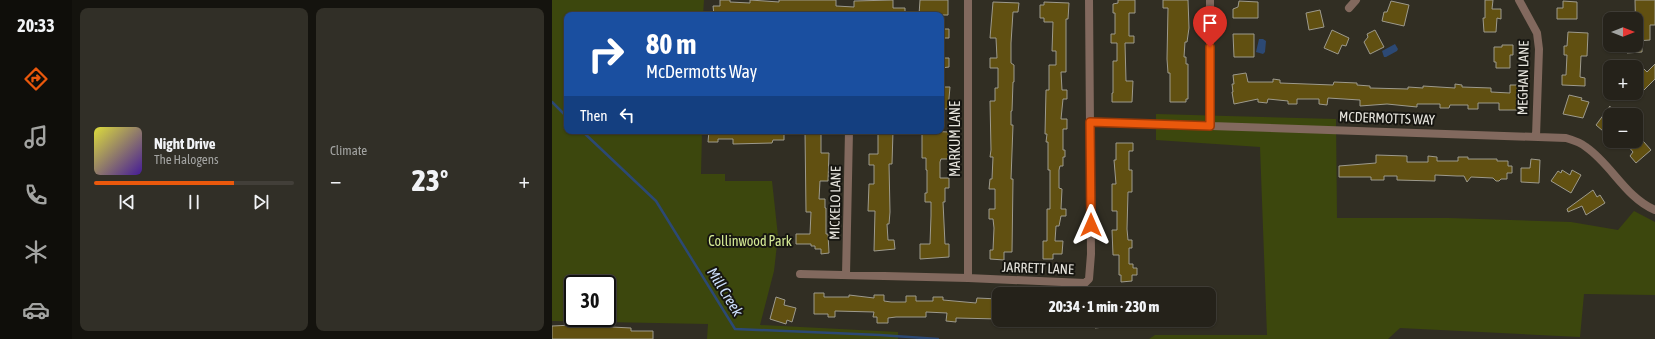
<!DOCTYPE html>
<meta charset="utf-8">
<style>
body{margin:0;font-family:"Asap Condensed",sans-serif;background:#312f27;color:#f1f3f6;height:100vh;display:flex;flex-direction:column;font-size:15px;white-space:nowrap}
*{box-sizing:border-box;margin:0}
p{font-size:13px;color:#a3a4a2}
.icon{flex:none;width:22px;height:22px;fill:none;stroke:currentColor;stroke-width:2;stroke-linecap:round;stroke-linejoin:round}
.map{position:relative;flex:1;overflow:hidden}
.sheet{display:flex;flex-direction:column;gap:8px;padding:8px;background:#14130e;width:480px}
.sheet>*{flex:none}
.guide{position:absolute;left:12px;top:12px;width:380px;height:122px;border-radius:8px;box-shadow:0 1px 3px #0004,0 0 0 1px #423f39;background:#1a4fa0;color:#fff;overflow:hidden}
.needle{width:26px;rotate:90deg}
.buttons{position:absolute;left:1051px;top:12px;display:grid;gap:8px}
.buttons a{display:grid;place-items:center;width:40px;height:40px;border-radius:8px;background:#25221a;box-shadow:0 1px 3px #0004,0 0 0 1px #423f39;font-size:20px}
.speed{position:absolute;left:12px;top:275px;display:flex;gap:8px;font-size:20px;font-weight:700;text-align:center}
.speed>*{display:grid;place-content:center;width:52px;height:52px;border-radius:50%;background:#25221a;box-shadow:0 1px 3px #0004,0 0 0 1px #423f39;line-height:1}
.speed .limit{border:2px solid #111;border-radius:6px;background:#fff;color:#111}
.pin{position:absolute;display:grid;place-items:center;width:34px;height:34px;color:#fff;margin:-41px -17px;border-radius:50% 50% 50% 0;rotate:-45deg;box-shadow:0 0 4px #0007}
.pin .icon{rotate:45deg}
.me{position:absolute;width:44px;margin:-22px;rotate:0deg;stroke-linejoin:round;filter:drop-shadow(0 0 3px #0008)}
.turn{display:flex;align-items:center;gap:14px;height:84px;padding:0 16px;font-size:18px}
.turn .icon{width:52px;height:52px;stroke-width:2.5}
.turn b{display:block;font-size:28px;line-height:34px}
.then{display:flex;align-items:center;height:38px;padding:0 16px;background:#0003;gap:8px;font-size:15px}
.big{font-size:30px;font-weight:800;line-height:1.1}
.sheet .card{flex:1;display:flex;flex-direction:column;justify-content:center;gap:6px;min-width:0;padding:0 14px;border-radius:8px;background:#312f27}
.song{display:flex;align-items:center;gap:12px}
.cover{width:48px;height:48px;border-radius:6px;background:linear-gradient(135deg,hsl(60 70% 55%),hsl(260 70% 35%))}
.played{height:4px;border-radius:2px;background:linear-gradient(90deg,#ea580c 70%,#423f39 70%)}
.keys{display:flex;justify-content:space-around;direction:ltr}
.heat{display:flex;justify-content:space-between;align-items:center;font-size:22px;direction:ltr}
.sheet .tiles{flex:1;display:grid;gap:8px;grid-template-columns:repeat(2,1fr)}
.trip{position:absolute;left:440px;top:287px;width:224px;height:40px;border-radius:8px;background:#25221a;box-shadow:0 1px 3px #0004,0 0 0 1px #423f39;font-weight:800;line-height:40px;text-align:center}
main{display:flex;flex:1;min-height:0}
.menu{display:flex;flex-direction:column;width:72px;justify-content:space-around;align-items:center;background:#0f0e0a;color:#a3a4a2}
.menu .icon{width:28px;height:28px}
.menu .on{color:#ea580c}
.menu b{font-size:18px;color:#f1f3f6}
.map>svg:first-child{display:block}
.green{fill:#3c470d;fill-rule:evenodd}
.water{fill:#2c4974}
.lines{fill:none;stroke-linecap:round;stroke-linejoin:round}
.stream{stroke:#2c4974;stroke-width:2.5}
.building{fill:#615011;stroke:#9d9a8d}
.minor{stroke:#82695e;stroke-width:8}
.route-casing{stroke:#983908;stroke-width:10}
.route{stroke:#ea580c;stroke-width:7}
.labels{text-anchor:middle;stroke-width:4;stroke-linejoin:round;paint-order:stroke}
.street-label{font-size:14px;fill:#e6e4dd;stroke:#171611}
.park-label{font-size:14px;fill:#d4e994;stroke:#171611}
.water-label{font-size:15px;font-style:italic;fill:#cde0fd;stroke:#171611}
</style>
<main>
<nav class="menu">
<b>20:33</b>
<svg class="icon on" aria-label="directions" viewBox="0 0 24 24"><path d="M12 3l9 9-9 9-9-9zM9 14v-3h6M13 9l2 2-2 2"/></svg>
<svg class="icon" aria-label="music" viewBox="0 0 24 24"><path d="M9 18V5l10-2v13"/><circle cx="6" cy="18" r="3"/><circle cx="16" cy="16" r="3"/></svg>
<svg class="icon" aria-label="phone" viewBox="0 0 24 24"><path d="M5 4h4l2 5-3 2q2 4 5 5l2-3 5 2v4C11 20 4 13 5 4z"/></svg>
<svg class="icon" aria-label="climate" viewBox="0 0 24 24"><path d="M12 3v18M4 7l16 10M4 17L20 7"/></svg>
<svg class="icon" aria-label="car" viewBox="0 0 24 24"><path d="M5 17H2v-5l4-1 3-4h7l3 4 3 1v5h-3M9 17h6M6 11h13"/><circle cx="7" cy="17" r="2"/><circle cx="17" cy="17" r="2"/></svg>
</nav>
<section class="sheet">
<div class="tiles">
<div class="card">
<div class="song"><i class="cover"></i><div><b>Night Drive</b><p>The Halogens</p></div></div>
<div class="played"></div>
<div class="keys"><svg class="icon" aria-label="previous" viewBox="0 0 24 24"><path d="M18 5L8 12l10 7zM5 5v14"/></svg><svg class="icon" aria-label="pause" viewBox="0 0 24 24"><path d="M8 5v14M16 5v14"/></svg><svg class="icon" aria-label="next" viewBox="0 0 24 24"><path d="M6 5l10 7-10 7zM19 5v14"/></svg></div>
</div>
<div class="card"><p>Climate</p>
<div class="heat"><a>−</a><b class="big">23°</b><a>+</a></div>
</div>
</div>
</section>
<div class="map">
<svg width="1103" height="339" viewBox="0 0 1103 339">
<rect width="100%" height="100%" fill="#312e23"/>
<path class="green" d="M0 0H152L151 15H15V131H150L149 174H173V181H220L226 236 222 271 208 325 346 332V339H155L156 324 0 321ZM21 284H55V318H21Z
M604 114 784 119 785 218H897L1019 222 1066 230 1082 211 1103 222V295L1032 294 1028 337 848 328 836 339H597L603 335H715L708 147 604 140Z"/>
<path class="water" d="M707 39H711L714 41 713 52 711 54 704 52Z
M843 44 846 49 845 51 834 57H832L830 51Z"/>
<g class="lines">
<path class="stream" d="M0 102 15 117
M30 131 104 201 183 329 328 335 386 339"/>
</g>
<path class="building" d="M168 0H178V2L198 3V0L227 2V0H284V6L302 7V1L341 0V8H353V15H162L161 6H168Z
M368 0H396V15H367Z
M566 0H583V13H577V36H582V43H573L574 81H581L580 102H560V93H561V61H565V43H559V34H563V13H561V4L566 3Z
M611 0H636L637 28 635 42H633L632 57H634V64H636V99H634V102H618V73H616L615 59 616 8H611Z
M933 0H941L940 9H949V19L945 18 944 32H932L931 18H933Z
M1083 0H1103V25H1098V40L1084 41Z
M687 1 706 2V18H681V9L686 7Z
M839 1 857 5 852 26 830 21 832 12H835Z
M1011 1 1025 2V19H1005V8H1011Z
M441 2 467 3 466 12H461L459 43V63L462 65V82H461L460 111H459V125H461L459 179H461L460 252H452V260L438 259V250H441L442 228 441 219H437V209H443V189H437L438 179H440L441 157H438L439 150 438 101H443V88H446V68H438V58H445L444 38H438Z
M492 2 517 3 516 19H514V72H509L510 90H515V99H511L509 119H515V129H511V150H513V157H511V166H508L507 170V188L510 189 509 209H514V216H509L507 226H504L503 241H511L510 254H501V259H491V241H495V209H498V170H496V142H494L495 134H493L494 90H497V65H504V51H500L501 22H492V18H488V5H492Z
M768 10 772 27 757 30 754 13Z
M389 29H397V38H389Z
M780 30 797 38 794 46 790 45 786 54 772 48Z
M823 30 832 47 818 54 812 42 816 37 815 34Z
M1016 32 1036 33 1035 56H1029L1028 77 1033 78V86L1010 85V75H1014L1015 55H1012V46H1015Z
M681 34H702V57H682Z
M950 45H961V55H958V68H944V62H942V47H950Z
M1076 45H1090V52L1075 53Z
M389 58H397V67L389 68Z
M1103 64V79L1092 90 1084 81V71L1089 66 1095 72Z
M694 73 696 82H721V79L728 80V83L781 85 782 82 805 83V85L818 86V88L856 89V87L871 88V86L903 88V84L910 85V87L939 88V92L958 93V85H967V110H947V103H926V109H916V105H898L897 108H888V104H865V107L835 104 808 106V100L776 98 775 105 767 104V99H745V104H736V101L716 99 715 103 706 102V99L682 104 680 92H681L680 84H682L681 75Z
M389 87H398L396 109H389Z
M1017 95 1030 98 1029 100 1037 102 1031 118 1011 114Z
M1058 106V132L1053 128 1051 131 1044 125Z
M157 131H232V140H221L220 143 181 144V139H166V142H156Z
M253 131H269V153H277L276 181H268L267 199H273V208H274V234H276L277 253 269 254V249H263V246H259V244H244V234H258L259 212H254Z
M326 131H341L340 164H337L338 212 337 224H335L336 240H342L343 249 322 251 323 211H316L317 184H322V165H317V154H326Z
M370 131 397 132V159H389L388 162V178H397V188H393V202H391L393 244H397V257L368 259V244H378L379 216V202H373V193H375V170H374V158H370Z
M1084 133 1099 150 1084 163 1078 156 1081 152 1076 146 1081 141H1084Z
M564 143H581V151H577V170H580V192H576L575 229 576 240H580V248H577V264H581V268H585V275H580V281L569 282V275H567V255H561L560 230H565V211H560V184H564L562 160H564Z
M824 155 855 156V162H876V156L885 157V161H906V157H916V159H945V161H956V166H960V173H955V179H949L947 181H944L941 178 919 177 915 182 912 176H905L883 175V181L845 180V176H832V180H819V177H787V166L824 163Z
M979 159 988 160 987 183 969 182V168H978Z
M1010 170 1018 175 1020 170 1029 175 1019 193 999 181 1006 171 1009 173Z
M1041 190 1045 197 1048 195 1053 203 1034 215 1030 206 1016 212 1015 209Z
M262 293H272V297H297V295L322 298V295H332V301L339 302H354V296H364V301H381V297H391V300L424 303 425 298 447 299V319L404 318V322L394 321 395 313 374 312V317H344L336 318V323H325V317H321L322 312 283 311V317H276V314H262Z
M224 297 233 300 232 305 244 308 240 322 235 320 234 324 218 319Z
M493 320H524L523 327 513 325 512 327 492 323Z
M542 320H570V325L543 328Z
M21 325 79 328V331H101V339H0V326Z"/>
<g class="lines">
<path class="minor" d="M416 0V278
M967 0 985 33 987 49 984 136
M797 8 804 0
M538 122 1014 138C1021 140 1028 142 1034 147 1060 165 1073 197 1103 210
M658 126V0
M248 274 416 278 533 283 537 279 539 254 537 0
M294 275 297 131"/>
</g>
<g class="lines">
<defs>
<path id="route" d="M539 225 538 122 658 126V47"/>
</defs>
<use href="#route" class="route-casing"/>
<use href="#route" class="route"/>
</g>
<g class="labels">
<g class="street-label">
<text transform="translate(971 78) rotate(-89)" y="5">MEGHAN LANE</text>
<text transform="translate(835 118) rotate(2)" y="5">MCDERMOTTS WAY</text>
<text transform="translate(403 139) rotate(-90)" y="5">MARKUM LANE</text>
<text transform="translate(283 203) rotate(-89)" y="5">MICKELO LANE</text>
<text transform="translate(486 268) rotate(2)" y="5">JARRETT LANE</text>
</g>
<g class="park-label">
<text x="198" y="246">Collinwood Park</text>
</g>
<g class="water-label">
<text transform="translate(173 292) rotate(58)" y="5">Mill Creek</text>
</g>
</g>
</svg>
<div class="buttons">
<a><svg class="needle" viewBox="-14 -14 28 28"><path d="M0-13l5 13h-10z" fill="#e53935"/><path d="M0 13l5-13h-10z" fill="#a3a4a2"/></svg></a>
<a>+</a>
<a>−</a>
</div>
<div class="speed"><div class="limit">30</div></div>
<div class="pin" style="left:658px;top:47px;background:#d93025"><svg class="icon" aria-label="arrive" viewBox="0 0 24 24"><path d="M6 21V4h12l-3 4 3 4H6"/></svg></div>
<svg class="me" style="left:539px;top:225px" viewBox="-20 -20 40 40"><path d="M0-17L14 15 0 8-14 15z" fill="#ea580c" stroke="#fff" stroke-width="4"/></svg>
<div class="trip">20:34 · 1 min · 230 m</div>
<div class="guide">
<div class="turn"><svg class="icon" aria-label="right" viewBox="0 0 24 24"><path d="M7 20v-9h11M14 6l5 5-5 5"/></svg><div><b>80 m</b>McDermotts Way</div></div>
<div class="then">Then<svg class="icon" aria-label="left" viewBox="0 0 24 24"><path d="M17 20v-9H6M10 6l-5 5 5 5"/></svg></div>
</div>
</div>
</main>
